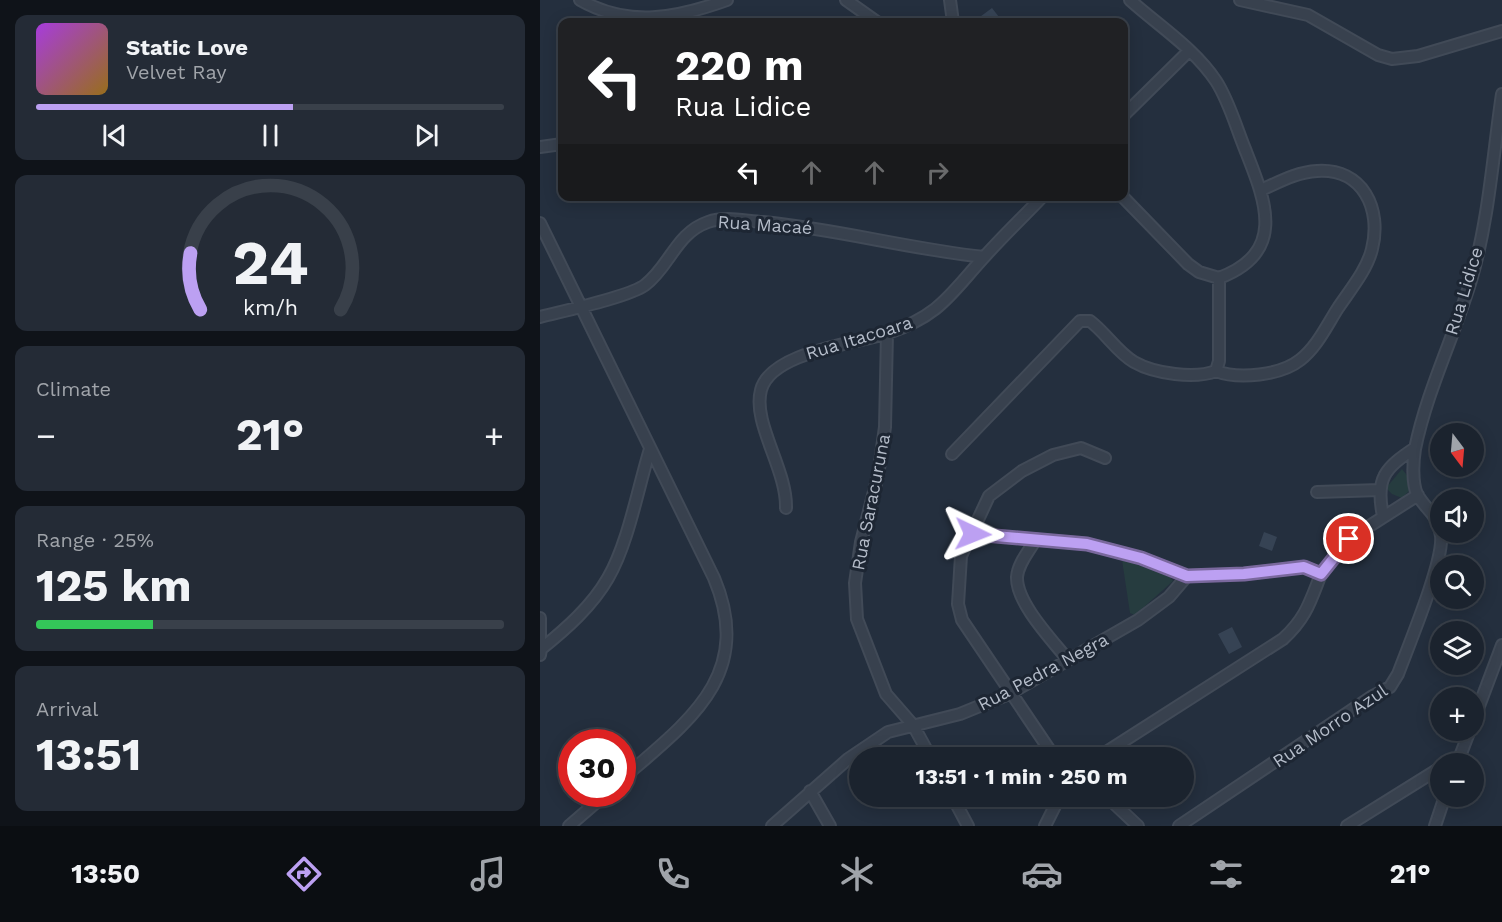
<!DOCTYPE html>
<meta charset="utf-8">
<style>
body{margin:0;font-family:"Work Sans",sans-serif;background:#242b36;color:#f1f3f6;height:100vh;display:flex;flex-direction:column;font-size:22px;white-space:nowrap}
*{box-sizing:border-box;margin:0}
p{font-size:20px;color:#a0a4aa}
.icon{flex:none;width:33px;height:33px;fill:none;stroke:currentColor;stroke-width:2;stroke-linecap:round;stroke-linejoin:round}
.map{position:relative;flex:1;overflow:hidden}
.side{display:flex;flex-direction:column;gap:15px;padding:15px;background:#0f1319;width:540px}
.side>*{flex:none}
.hud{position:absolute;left:18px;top:18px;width:570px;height:183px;border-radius:12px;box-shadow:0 3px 15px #0003,0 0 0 2px #39404a;background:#202124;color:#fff;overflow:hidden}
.needle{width:39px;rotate:164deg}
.controls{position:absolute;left:890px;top:423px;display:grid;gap:12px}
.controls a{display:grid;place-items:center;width:54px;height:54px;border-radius:50%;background:#1b232e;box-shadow:0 3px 15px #0003,0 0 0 2px #39404a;font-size:30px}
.speed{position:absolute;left:18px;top:729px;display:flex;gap:12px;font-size:30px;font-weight:700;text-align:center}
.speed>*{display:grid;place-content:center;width:78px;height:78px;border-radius:50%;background:#1b232e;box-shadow:0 3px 15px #0003,0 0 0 2px #39404a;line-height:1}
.speed .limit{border:9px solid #d22;background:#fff;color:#111}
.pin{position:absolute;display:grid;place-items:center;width:51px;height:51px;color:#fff;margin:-26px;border:3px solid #fff;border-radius:50%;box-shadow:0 2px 6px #0007}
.me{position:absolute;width:66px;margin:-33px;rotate:92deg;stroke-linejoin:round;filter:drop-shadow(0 0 4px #0008)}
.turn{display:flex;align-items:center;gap:21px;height:126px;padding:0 18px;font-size:27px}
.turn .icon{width:78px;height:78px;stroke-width:2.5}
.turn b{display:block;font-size:42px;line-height:51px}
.lanes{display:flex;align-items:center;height:57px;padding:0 18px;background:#0003;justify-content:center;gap:30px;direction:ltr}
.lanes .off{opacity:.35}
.big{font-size:45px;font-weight:700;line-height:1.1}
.side .widget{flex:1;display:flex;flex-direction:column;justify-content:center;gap:9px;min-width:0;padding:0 21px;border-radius:12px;background:#242b36}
.side .dial{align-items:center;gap:0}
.dial svg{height:156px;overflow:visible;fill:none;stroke:#39404a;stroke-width:7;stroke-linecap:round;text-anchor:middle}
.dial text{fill:#f1f3f6;stroke:none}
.song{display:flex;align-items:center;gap:18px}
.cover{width:72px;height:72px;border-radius:9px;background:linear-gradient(135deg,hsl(280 70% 55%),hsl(40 70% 35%))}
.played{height:6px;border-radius:3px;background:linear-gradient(90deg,#bca0f2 55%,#39404a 55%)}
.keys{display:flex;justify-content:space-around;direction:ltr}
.heat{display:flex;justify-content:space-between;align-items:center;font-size:33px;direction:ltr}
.charge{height:9px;border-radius:4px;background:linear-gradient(90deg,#34c759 25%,#39404a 0)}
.trip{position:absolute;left:309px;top:747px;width:345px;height:60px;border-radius:30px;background:#1b232e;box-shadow:0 3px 15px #0003,0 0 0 2px #39404a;font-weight:700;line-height:60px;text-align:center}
.dock{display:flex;height:96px;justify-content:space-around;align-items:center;background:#0b0e12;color:#a0a4aa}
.dock .icon{width:42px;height:42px}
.dock .current{color:#bca0f2}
.dock b{font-size:27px;color:#f1f3f6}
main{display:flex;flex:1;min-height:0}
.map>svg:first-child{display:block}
.green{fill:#263c3f}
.building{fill:#364354}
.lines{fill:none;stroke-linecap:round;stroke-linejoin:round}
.street-casing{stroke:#414a57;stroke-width:14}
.street{stroke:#38414e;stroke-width:10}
.route-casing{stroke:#7a689d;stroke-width:15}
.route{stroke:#bca0f2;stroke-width:10}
.labels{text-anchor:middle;stroke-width:6;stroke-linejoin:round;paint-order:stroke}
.street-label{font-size:18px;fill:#b4bcc9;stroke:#1d2633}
</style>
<main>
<section class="side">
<div class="widget">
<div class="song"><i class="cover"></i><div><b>Static Love</b><p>Velvet Ray</p></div></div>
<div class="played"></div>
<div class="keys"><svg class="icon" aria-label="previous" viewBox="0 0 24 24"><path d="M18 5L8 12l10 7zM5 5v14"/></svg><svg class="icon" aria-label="pause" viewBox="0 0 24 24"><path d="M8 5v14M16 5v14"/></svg><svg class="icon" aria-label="next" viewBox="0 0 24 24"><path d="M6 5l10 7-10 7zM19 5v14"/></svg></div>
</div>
<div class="widget dial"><svg viewBox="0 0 100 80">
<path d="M14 69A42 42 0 1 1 86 69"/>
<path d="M14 69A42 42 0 0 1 9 40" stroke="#bca0f2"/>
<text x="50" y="56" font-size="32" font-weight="700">24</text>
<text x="50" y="72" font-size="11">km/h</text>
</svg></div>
<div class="widget"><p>Climate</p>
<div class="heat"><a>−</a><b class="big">21°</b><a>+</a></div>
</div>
<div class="widget"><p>Range · 25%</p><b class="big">125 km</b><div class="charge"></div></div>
<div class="widget"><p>Arrival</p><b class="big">13:51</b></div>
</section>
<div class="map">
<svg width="962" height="826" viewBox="0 0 962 826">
<rect width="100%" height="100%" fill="#242f3e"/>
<path class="green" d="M862 469 869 478V491L862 498 852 494 846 488Z
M582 560 628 574 633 581 595 615 590 613Z"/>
<path class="building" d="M452 8 459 17 452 22H433Z
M724 532 737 537 732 551 719 546Z
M692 627 702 647 689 654 678 634Z"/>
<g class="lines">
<defs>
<path id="street" d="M40 0C89 28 137 18 187 0
M306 0 337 22
M410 0 413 22
M590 0C619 26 655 49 676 81 689 101 696 127 705 149 725 200 748 252 679 278
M700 0 768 15 838 55 852 59 878 56 962 31
M584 115 649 51
M0 147 22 144
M582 196 648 264 659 272 679 278
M0 223 174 578C215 675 149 721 82 779
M0 317C23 311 89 297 105 285 130 266 136 233 168 222 185 216 205 221 223 222 297 229 369 249 444 257
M347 333 345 427 338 476 321 542 315 583 317 619 346 694 373 725 391 758
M676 371C699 380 741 375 760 360 777 347 787 325 798 308 810 290 827 270 832 249 842 209 823 168 777 171 757 172 739 182 721 190
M412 454 540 321H550C566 333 577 352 594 362 615 374 655 379 676 371L679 361V278
M777 492 840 490
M246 508C247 469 212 423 221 390 231 352 314 344 348 333 401 315 410 294 446 255 464 235 484 216 503 196
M843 516C835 478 845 468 875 448
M433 534 547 544 601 558 647 576 704 574 764 567 781 574 809 539 878 495
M496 539C490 550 478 563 477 577 476 603 513 641 528 660
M0 618V650
M0 655 1 649C26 629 52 606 68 578 88 544 98 488 110 449
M933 722 962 645
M515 758 422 620 418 604 421 556 449 496 482 471 513 455 541 448 565 458
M557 758 743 639C766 618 770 602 781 574
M917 764 930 730
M270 791 290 826
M412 796 428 826
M566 796 598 826
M29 826 66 794
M232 826 308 759 348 732 420 714 469 694 598 620 629 597 647 576
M505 826 520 796
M639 826 831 697 850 687 858 674C868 647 904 561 901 536 897 512 887 512 877 494 872 483 873 461 875 449 887 390 915 335 932 277 949 218 953 154 962 94
M807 826 900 768
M895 826 905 796"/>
</defs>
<use href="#street" class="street-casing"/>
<use href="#street" class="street"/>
</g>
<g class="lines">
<defs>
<path id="route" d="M433 534 547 544 601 558 647 576 704 574 764 567 781 574 809 539"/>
</defs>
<use href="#route" class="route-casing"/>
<use href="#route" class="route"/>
</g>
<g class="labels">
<g class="street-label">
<text transform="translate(225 225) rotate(4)" y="6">Rua Macaé</text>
<text transform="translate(924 291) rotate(-73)" y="6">Rua Lidice</text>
<text transform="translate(319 338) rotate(-17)" y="6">Rua Itacoara</text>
<text transform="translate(331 502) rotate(-79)" y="6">Rua Saracuruna</text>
<text transform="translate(503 672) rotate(-28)" y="6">Rua Pedra Negra</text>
<text transform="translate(790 726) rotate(-34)" y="6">Rua Morro Azul</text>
</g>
</g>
</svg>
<div class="controls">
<a><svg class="needle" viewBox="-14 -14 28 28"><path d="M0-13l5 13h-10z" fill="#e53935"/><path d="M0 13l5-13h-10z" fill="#a0a4aa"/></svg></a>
<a><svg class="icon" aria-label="sound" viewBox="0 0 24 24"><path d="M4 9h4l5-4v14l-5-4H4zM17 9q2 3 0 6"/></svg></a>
<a><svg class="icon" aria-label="search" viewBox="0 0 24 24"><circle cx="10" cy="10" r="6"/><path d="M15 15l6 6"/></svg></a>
<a><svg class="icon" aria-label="layers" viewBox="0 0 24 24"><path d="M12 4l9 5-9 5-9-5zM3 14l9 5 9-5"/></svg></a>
<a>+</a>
<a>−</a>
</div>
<div class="speed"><div class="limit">30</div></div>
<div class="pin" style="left:809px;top:539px;background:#d93025"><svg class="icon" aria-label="arrive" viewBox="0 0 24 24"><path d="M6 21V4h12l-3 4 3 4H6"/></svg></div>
<svg class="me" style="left:433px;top:534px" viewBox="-20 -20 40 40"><path d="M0-17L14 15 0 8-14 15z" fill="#bca0f2" stroke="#fff" stroke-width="4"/></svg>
<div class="trip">13:51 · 1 min · 250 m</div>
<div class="hud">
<div class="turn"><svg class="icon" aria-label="left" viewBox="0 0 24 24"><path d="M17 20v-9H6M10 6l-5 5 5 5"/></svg><div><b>220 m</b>Rua Lidice</div></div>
<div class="lanes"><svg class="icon" aria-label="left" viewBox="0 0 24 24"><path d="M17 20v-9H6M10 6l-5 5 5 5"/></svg><svg class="icon off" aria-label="ahead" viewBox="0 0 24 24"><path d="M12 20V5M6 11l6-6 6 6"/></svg><svg class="icon off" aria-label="ahead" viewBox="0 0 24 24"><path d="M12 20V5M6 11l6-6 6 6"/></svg><svg class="icon off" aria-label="right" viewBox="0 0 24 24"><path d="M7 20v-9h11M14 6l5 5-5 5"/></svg></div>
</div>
</div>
</main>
<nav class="dock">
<b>13:50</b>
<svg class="icon current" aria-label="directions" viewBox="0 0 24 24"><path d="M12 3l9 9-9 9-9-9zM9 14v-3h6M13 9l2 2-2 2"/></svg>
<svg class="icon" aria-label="music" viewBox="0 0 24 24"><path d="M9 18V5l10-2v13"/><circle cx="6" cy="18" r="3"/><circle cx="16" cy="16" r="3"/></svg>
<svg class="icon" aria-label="phone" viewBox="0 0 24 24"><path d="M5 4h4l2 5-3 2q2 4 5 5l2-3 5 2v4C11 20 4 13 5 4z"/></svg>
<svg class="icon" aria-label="climate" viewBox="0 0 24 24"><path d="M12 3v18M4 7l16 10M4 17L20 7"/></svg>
<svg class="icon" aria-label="car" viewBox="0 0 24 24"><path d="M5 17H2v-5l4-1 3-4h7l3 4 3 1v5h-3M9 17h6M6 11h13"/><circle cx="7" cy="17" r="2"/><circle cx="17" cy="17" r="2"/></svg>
<svg class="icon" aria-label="filters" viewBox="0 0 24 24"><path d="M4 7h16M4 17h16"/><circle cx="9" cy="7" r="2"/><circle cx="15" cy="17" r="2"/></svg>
<b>21°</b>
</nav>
